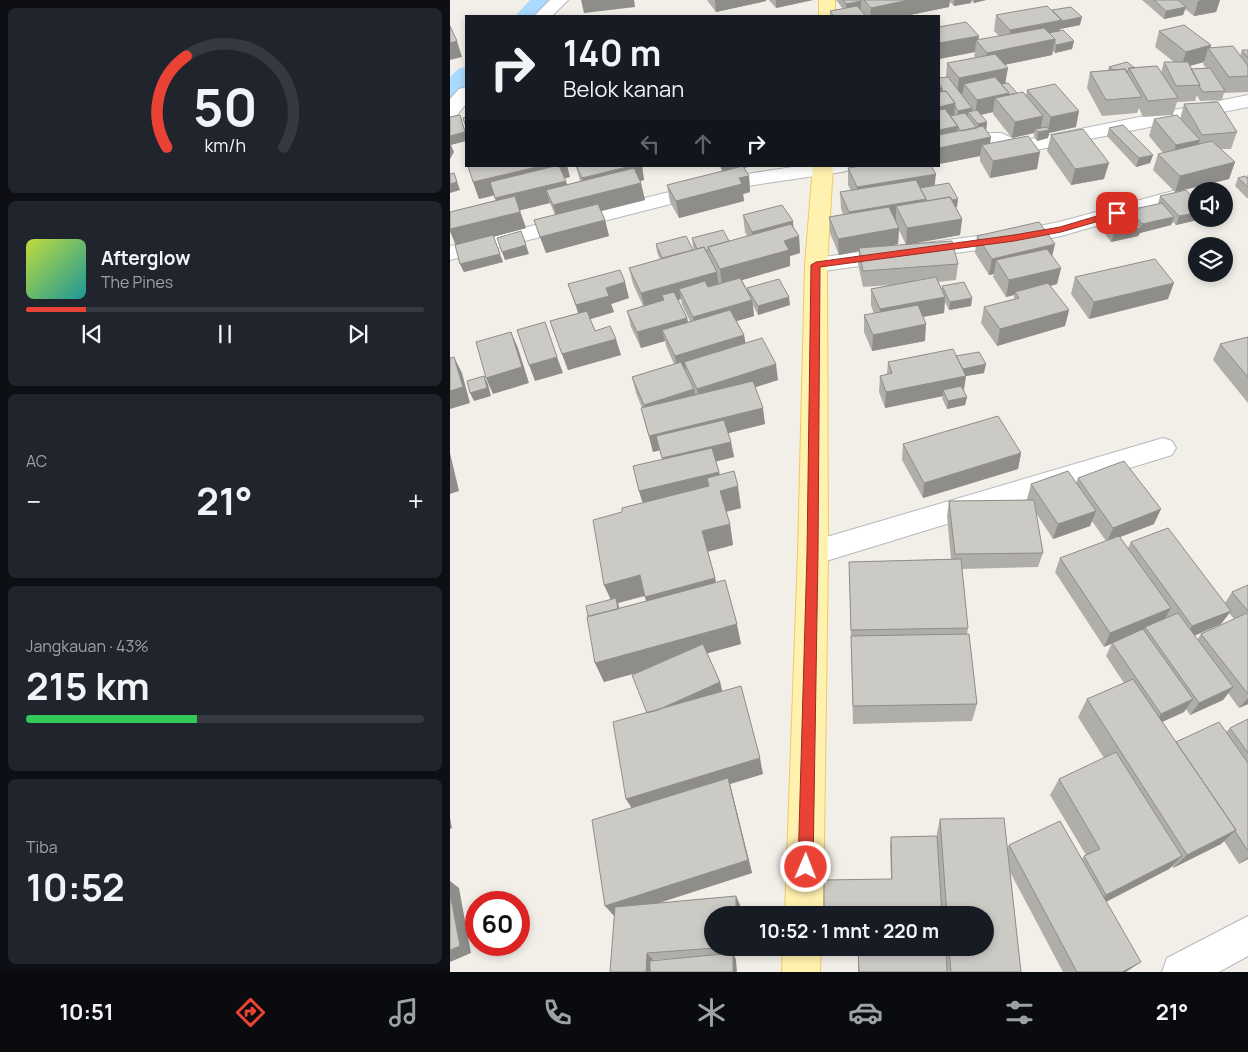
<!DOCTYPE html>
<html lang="id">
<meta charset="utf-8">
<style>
body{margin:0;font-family:Manrope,sans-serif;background:#20242c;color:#f1f3f6;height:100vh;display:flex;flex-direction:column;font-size:19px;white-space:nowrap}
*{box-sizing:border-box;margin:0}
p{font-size:16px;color:#9ea1a6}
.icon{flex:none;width:28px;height:28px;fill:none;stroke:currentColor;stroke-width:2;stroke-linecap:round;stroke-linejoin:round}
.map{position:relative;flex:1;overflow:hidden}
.details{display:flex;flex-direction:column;gap:8px;padding:8px;background:#0d0f14;width:450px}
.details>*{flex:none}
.banner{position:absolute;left:15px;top:15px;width:475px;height:152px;border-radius:0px;box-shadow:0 2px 8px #0003;background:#171b24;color:#f1f3f6;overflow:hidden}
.controls{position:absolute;left:738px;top:182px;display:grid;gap:10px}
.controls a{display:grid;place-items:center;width:45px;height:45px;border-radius:50%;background:#171b24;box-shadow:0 2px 8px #0003;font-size:25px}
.speed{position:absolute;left:15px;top:891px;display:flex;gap:10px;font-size:25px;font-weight:700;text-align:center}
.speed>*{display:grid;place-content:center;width:65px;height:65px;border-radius:50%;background:#171b24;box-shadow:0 2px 8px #0003;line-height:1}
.speed .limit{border:8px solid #d22;background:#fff;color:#111}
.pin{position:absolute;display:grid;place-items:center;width:42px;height:42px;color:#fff;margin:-21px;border-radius:10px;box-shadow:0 2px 8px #0006}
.me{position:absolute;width:55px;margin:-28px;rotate:1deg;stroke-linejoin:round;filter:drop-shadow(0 0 4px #0008)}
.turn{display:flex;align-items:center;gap:18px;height:105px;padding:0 15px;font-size:22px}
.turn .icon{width:65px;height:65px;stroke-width:2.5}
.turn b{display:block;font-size:35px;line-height:42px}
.lanes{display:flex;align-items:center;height:48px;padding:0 15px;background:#0003;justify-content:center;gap:25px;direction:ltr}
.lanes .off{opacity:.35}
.big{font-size:38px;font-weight:700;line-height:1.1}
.details .widget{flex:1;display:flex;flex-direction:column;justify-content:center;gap:8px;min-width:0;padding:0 18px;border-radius:8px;background:#20242c}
.details .dial{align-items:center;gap:0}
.dial svg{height:130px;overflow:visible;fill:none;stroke:#363941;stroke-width:7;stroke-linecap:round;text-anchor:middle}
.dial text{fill:#f1f3f6;stroke:none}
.song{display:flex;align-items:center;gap:15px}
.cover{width:60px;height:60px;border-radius:8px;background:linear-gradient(135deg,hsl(70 70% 55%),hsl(180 70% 35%))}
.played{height:5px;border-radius:2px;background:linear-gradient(90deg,#ea4335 15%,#363941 15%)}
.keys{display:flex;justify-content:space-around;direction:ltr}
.heat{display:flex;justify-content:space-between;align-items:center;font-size:28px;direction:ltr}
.charge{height:8px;border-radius:4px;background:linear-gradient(90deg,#34c759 43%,#363941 0)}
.trip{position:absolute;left:254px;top:906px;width:290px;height:50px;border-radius:25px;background:#171b24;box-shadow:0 2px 8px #0003;font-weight:700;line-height:50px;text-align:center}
.tabs{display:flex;height:80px;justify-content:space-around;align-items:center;background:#090b0e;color:#9ea1a6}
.tabs .icon{width:35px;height:35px}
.tabs .on{color:#ea4335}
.tabs b{font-size:22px;color:#f1f3f6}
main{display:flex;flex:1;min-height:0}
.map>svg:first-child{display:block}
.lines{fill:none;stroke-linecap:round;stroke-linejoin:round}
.canal{fill:#aadaff;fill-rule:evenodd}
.minor-casing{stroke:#b5b8bc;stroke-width:2}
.tertiary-casing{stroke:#b5b8bc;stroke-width:2}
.primary-casing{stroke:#f2c960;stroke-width:2}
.minor{fill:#fff;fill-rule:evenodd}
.tertiary{fill:#fff;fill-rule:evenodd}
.primary{fill:#fff2af;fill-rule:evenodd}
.wall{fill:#afaea9;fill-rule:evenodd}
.shaded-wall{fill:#8f8d8a}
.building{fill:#cccac5;stroke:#8f8d8a}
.route{fill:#ea4335;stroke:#982c22}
</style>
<main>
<section class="details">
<div class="widget dial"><svg viewBox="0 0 100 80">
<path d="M14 69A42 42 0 1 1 86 69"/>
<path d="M14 69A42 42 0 0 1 26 13" stroke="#ea4335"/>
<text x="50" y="56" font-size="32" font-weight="700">50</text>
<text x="50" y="72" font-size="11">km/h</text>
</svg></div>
<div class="widget">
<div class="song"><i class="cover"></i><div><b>Afterglow</b><p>The Pines</p></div></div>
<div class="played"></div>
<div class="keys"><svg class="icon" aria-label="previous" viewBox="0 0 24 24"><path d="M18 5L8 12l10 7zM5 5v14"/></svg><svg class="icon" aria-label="pause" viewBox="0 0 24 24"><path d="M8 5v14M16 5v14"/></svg><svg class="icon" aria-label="next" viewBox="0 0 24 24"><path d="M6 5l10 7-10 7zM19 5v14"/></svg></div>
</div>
<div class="widget"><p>AC</p>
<div class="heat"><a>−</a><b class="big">21°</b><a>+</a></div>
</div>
<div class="widget"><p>Jangkauan · 43%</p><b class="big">215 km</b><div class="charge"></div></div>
<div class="widget"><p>Tiba</p><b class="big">10:52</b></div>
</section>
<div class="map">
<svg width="798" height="972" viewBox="0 0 798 972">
<rect width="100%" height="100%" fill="#f1efe8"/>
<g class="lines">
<path class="canal" d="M80 0H102L87 16H65Z
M16 67V87L8 95 0 97V77L8 69Z"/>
<defs>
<path id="minor" d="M100 0H118L102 16H84Z
M16 87V104L7 115 0 117V99L9 89Z
M798 95V107L581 151 563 152 547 145H530L489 154V142L530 133H551L567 140 581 139Z
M349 166H402L399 170 392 172 284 188 0 260V246L284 176Z
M723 191 730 192 733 197 730 202 611 236 564 245 366 272 358 270 355 265 358 260 366 258 564 231 609 222Z
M713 438 722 441 726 448 722 455 363 565 353 562 348 553 353 544 363 541Z"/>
<path id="tertiary" d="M798 916V956L769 972H712L717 958Z"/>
<path id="primary" d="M369 0H385V16H369Z
M363 166H383L377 265 378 553 373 915H335L348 553 355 265Z
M333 948H371L370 972H332Z"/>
</defs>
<use href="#minor" class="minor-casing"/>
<use href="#tertiary" class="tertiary-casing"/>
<use href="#primary" class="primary-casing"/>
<use href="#minor" class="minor"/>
<use href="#tertiary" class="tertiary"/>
<use href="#primary" class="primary"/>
</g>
<path class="wall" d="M257 0H316V1L266 12Z
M319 0H363L326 8Z
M386 0H536L524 3 521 1V3L504 6 500 2 499 7 455 16H380V11L393 9Z
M692 0H770L766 12 744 16 735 9 733 15 714 19Z
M602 10 630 25 610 29V31L624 41 622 49 605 53 603 51 602 55 554 65 556 84 567 93 576 96 577 90 626 127 599 133 598 138 587 141 584 137V133L562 138 543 114V112L531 115 537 122 536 130 540 143 587 169 540 178 530 161V156L489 164V75V78L496 77 497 63 526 58 524 56 525 52 489 59V27L528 40 549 36 544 31 546 15Z
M709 31 760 48 790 56 792 50H798V92L774 93 772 100 750 101 747 95 745 101 727 102 723 115 693 117 689 108 687 113 652 116 637 88 640 72 658 70 659 67 685 68 711 73 714 62H724L705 47ZM754 62 753 64 756 68 741 69 740 66Z
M734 104 787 132 781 149H771L785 162 779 179 725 192 703 170 708 154 713 153 699 136 704 119H730Z
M659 128 703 155 700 163 686 167 657 136Z
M601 135 654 179 621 185 597 151Z
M18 166H117L120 177 114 178 117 185 130 181 126 166H192L194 180 190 181 195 200 151 211 155 220 159 236 96 253 84 220 105 215 100 203 70 210 76 228 43 237 53 262 14 272 10 264 6 245 0 231V212L46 200 44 195 29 199Z
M270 166H304L294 168 299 176 300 192 293 194 294 201 229 218 220 202 217 185 272 171Z
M398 168 485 185 507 207H506L512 219 510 235 457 244 508 264 506 280 488 282 492 289V286L522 298 521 306 499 310 495 302 494 313 473 317 475 341 422 351 414 332V315L424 314 421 305V289L441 285 413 287 408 264 409 251 389 255 380 233 379 217 393 214 391 209 390 192 401 191 398 185ZM449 230 456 245H443L448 244Z
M798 174V198H797L785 186 788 178H796Z
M710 196 752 219 726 225 723 222 721 225 690 233 688 236 661 242 646 222 648 214 679 213 680 210 708 204Z
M293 215 344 228 349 236 350 253 340 256V266L292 280 298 291 297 288 340 305 308 315 303 305 304 316 287 321 294 335 295 343 328 380 305 387 315 424 278 433 281 442 284 457 266 461 270 475 291 508 276 512 280 524 283 545 258 551 266 582 291 644 257 653 270 682 272 691 313 774 280 784 302 873 208 903 286 896 290 905V915H262V948H290V953H283L286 960 160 972 182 808 176 799 197 713 188 672 154 682 145 663 161 599 154 585 172 512 193 503 189 491 213 460 210 450 203 452 191 408H192L186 393 182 377 224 364 216 346 215 341 191 348 181 327 177 311 193 306 183 284 179 268 210 259 207 252 206 244 243 250H244L243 247 242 238 279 241 297 236 295 232ZM231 299 232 305 240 321 238 322 237 318 228 300ZM195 596 196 601 169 608 168 603ZM245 957 203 961V960Z
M527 236 602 256 611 268 607 284 600 286 619 310 615 326 547 346 531 323 534 307 564 299V295L556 297 543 277 544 274 539 275 525 253Z
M625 277 718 299 639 319 621 294Z
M118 284 179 298 161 304 164 312 140 319 145 331 171 355 118 370 100 321 128 313Z
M798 337V403L763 360 770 344Z
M506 356 534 373 516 376 514 391 517 397 515 405 497 409 492 398 493 396 435 408 429 392 430 376 437 374 438 362Z
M453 444 571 453 568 469 473 498 452 460Z
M628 478 704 524 670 537 678 548 681 542 775 603 782 592 798 585V704L789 708 778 693 773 700 740 715 736 709 734 712 712 722 726 742 776 732 780 728 798 719V859L789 864 774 841 771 844 723 868 722 866 719 869 656 902 676 972H613L560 872 571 972H408V948H535V915H492L441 879 440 846 441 837 487 836V833L490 819 557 849 559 845 632 859 634 856 636 855 600 795 609 779 654 758 628 717 637 699 674 683 656 656 662 643 654 647 605 572 610 558 656 541 642 521 640 526 603 539 586 513 593 553 588 567 512 569 518 628 517 634 527 704 522 721 403 724 399 562 501 559 497 516 499 501 578 500 577 499 581 484 626 483ZM779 613 784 619 751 634 747 640 744 636 771 624Z"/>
<path class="shaded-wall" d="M131 0H184L185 7 134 13Z
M265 0H316V1L266 12Z
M326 0H363L326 8Z
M459 0H500L499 7 455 16H420L421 8Z
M504 0H521V3L504 6Z
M524 0H536L524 3Z
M752 0H770L766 12 744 16 748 1Z
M411 1V9L396 12V4Z
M736 7 733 15 714 19 716 11Z
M632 17 630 25 610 29 609 36 558 46 560 30Z
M529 36 528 43 526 40 525 52 489 59V43Z
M605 39 602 55 535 69 537 53Z
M7 41 12 57 0 60V43Z
M624 41 622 49 605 53 606 45Z
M761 45 760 50 758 48 754 62 731 68 736 52Z
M558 68 555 84H514L513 93 507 94 509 78Z
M492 88 491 104 489 105V89Z
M559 93 556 109 545 98 543 112 525 116 527 100Z
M505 103 504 120 489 123V107Z
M522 108 521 116 518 112V117L507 119 508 111Z
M629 111 626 127 599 133 598 138 587 141 588 132 585 129 584 133 562 138 565 122 593 116 590 132 598 130 601 117Z
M10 115 16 134V141L1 145 4 152 0 159V136Z
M537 122 536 131 527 132 528 124Z
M508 126 506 142 489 146V130Z
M541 137 539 154 532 145 530 156 489 164V148Z
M750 140 744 157 721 161 726 145Z
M590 152 587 169 540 178 543 161Z
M703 155 700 163 686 167 689 158Z
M785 162 779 179 725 192 730 176Z
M659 163 654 179 621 185 625 169Z
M91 166H117L120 177 29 199 23 182Z
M181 166H192L194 180 136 195 132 178Z
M271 166H304L272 171Z
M4 173 10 190 0 193V184Z
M486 174 484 191 407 204V187Z
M299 176 300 192 293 194 294 201 229 218 226 201 289 178Z
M116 181 121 198 96 190 100 203 51 215 45 198Z
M191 183 195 200 108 222 103 205Z
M476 199 474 215 446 206V220L399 228V212Z
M508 199 507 207 478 212V204Z
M70 212 76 228 43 237 53 262 14 272 10 264 6 246 0 231V229Z
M746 213V219H752L726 225 729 216Z
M724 217 721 225 690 233 688 236 661 242 664 234 691 228 692 224Z
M512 219 510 235 456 245 457 228Z
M155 220 159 236 96 253 90 237Z
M343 221 344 238 304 249 302 232Z
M449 228 448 244 409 251V248V251L389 255 388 239Z
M349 236 350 253 340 256V266L272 286 270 269 334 241Z
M605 244 601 261 546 260 544 274 539 275 542 259Z
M76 245 79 254 55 260 52 252Z
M611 268 607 284 566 294 565 292 564 295 556 297 559 280Z
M267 272 269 288 229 289 231 299 215 304 212 295 214 304 195 309 191 293Z
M175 282 179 298 161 304 164 312 131 322 126 305 156 288Z
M724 283 718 299 639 319 644 302Z
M339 297 340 305 308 315V306Z
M495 297 494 313 429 325 430 309Z
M522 298 521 306 499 310 500 302Z
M302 300 304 316 246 333 243 317Z
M619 310 615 326 547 346 550 329Z
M237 318 240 334 212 330 215 341 191 348 187 332Z
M476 324 475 341 422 351 423 335Z
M61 332 68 348 79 383 43 394 36 378Z
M294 335 297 351 234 362 236 370 228 372 225 356Z
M166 339 171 355 118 370 112 354Z
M4 357 12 373 20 403 0 409V391Z
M107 357 113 373 85 381 79 365Z
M326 364 328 380 250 405 247 389Z
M536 364 534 373 516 376 513 392 493 390V396L435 408 436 392 511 369Z
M34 376 38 384 41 396 24 401 20 393Z
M244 389 247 405 198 421 194 405Z
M517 397 515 405 497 409 498 401Z
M313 408 315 424 203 452 199 436Z
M281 442 284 457 216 474 212 458Z
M0 453 9 491 0 494Z
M571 453 568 469 473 498 474 483Z
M269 472 272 487 194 507 189 491Z
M288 486 291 508 274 512 270 491Z
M711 509 704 524 657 542 663 528Z
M646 511 640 526 603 539 608 524Z
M280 524 283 545 257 552 252 531Z
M190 575 197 595 168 603 173 626 154 585Z
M265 578 270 599 202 617 195 597Z
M721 608 713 622 695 627 694 630 654 647 660 633Z
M781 611 771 624 734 640 742 626Z
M287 624 291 644 154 682 145 663Z
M270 682 273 694 198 714Z
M783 687 773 700 740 715 749 703Z
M798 698V704L789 708Z
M743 699 734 712 703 726 711 714Z
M310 758 313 774 280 784 302 873 165 917 155 906 185 813 176 799Z
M0 818 2 828 0 829Z
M786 830 771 844 723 868 737 855Z
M732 856 719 869 646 907 656 895Z
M798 857V859L789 864Z
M0 881 9 888 21 953 0 962Z
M286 896 290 905V915H286Z
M197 953 203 960V972H196Z
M283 953 286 960 287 972H283Z
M691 962 676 972H672Z"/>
<path class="building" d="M393 0H411V1L396 4Z
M414 0H459L421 8Z
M704 0H728L736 7 716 11Z
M407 6 416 16H384L380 11Z
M597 6 612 20 560 30 546 15Z
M621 7 632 17 612 21 602 10Z
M516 22 529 36 489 43V27Z
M734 25 761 45 736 52 709 31Z
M0 26 7 41 0 43Z
M594 28 605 39 537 53 526 40Z
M613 30 624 41 606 45 605 43V39L599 33Z
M783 46 798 66V76L779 77 758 48Z
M792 50H798V58Z
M545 54 558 68 509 78 497 63Z
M677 62 685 68H679L677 73 675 69 664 70 659 67Z
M714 62H738L750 85 726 86Z
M707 66 728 98 698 101 679 68Z
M760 68 775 91 753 92 749 86 750 85 741 69Z
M675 69 692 97 656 100 640 72Z
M498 77 522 108 508 111 505 106V103L496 91 494 92 492 90V88L489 84V78Z
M545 77 559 93 527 100 514 84Z
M558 83 567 93 558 95 559 93 551 84Z
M489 84 492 88 489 89Z
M605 84 629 111 601 117 577 90Z
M496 91 505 103 489 107V92Z
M573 92 593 116 565 122 545 98Z
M768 102 787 132 752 135 734 104Z
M495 109 508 126 489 130V110Z
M527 110 537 122 528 124 518 112Z
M515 113 527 128 511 131 500 116Z
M10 115 15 132 0 136V117Z
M727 115 750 140 726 145 704 119Z
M16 117V127L13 118Z
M673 125 703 155 689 158 659 128Z
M533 126 541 137 489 148V135Z
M597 127 599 130 588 132 585 129Z
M633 129 659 163 625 169 601 135Z
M578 136 590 152 543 161 532 145Z
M762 141 785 162 730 176 708 154Z
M18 166H91L23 182Z
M105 166H109L116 181 45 198 40 182Z
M126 166H181L132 178Z
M293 166 299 176 289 178 292 184 226 201 217 185Z
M410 166H481L486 174 407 187 398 168Z
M184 168 191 183 103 205 96 190Z
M4 173 7 182 0 184V174Z
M795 176 798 179V187L788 178Z
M466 180 476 199 399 212 390 192Z
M499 183 508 199 502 200 500 197 477 201 470 188Z
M736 190 746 201V213L729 216 710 196Z
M65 196 70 212 0 229V212Z
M500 197 512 219 457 228 446 206Z
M712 203 724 217 692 224 680 210Z
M148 204 155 220 90 237 84 220Z
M332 205 343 221 302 232 293 215Z
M439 207 449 228 388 239 379 217Z
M674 208 691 228 664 234 648 214Z
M589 222 605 244 542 259 527 236Z
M341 224 349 236 334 241 339 250 270 269 258 247Z
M273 230 279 241 258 247V251H256L254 247 247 249 242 238Z
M71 231 76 245 52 252 47 238Z
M43 235 50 254 10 264 5 245Z
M236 236 243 250 212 258 206 244Z
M502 241 508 264 413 271 409 248Z
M254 247 267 272 191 293 179 268Z
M597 249 611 268 559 280 546 260Z
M705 259 724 283 644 302 625 277Z
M170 270 175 282 156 288 159 296 126 305 118 284Z
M486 277 495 297 430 309 421 289Z
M290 278 302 300 243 317 229 289 255 281 258 287Z
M329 279 339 297 308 306 297 288Z
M514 282 522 298 500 302 492 286Z
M598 283 619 310 550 329 534 307 569 298 565 292Z
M224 292 237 318 187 332 177 311 214 300 212 295Z
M468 305 476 324 423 335 414 315Z
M280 310 294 335 225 356 212 330Z
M137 311 145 331 160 326 166 339 112 354 100 321Z
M95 322 107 357 79 365 67 330Z
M61 332 72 367 36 378 26 342Z
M798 337V377L770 344Z
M312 338 326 364 247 389 234 362Z
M503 349 516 376 436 392 430 376 442 373 438 362Z
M529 352 536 364 513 369 506 356Z
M4 357 13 387 0 391V358Z
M231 362 244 389 194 405 182 377Z
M34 376 37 388 20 393 17 381Z
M303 381 313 408 199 436 191 408Z
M511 386 517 397 498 401 493 390Z
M548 416 571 453 474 483 453 444Z
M274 420 281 442 212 458 206 436Z
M262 448 269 472 189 491 183 466Z
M674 461 711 509 663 528 628 478Z
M284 471 288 486 270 491 280 524 252 531 265 578 195 597 190 575 154 585 143 520 172 512V508L259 486 257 478Z
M618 471 646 511 608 524 581 484Z
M584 500 593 553 505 554 499 501Z
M718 528 781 611 742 626 681 542Z
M669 536 721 608 660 633 610 558Z
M511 559 518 628 401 630 399 562Z
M275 580 287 624 145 663 137 617Z
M798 585V611L782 592Z
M166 598 168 609 138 616 136 606Z
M728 613 783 687 749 703 695 627Z
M797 613 798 615V694L751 634Z
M693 629 743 699 711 714 662 643Z
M519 634 527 704 403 706 401 636Z
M253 644 270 682 208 710 197 713 182 675Z
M683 679 786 830 737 855 637 699Z
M291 686 310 758 176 799 163 722Z
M798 719V753L780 728Z
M769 722 798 763V851L785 831 786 830 726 742Z
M666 752 732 856 656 895 634 856 650 849 609 779Z
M278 778 298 860 155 906 142 820Z
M554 818 571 972H501L499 948H535V915H497L490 819Z
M610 821 691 962 672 972H627L559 845Z
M487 836 492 915H374V880L442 879 441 837Z
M0 893 10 946 0 950Z
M286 896V915H262V948H265L197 953 196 972H160L165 907Z
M408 948H496L497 972H409Z
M283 953V972H200V961Z"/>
<path class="route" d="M667 210 670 211V215L611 232 564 241 370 267 368 553 363 867 361 873 356 875 350 873 348 867 357 553 361 265 366 262 564 235 610 227Z"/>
</svg>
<div class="controls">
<a><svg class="icon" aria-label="sound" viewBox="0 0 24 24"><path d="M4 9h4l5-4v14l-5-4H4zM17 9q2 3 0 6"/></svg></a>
<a><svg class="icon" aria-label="layers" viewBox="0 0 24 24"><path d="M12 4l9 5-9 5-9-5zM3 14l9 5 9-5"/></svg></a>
</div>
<div class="speed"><div class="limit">60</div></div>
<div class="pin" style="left:667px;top:213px;background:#d93025"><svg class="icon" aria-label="arrive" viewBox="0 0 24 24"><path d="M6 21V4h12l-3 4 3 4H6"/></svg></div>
<svg class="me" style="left:356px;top:867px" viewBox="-20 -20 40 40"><circle r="17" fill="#ea4335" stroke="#fff" stroke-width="3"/><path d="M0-11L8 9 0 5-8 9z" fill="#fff"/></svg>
<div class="trip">10:52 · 1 mnt · 220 m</div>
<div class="banner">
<div class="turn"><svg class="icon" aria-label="right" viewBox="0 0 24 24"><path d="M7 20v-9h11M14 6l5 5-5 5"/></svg><div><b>140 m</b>Belok kanan</div></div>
<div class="lanes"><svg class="icon off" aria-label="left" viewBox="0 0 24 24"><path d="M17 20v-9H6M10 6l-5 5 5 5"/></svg><svg class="icon off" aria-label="ahead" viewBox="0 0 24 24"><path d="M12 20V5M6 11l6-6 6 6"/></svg><svg class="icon" aria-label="right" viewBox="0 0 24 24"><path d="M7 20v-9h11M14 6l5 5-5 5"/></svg></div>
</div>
</div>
</main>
<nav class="tabs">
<b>10:51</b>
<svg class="icon on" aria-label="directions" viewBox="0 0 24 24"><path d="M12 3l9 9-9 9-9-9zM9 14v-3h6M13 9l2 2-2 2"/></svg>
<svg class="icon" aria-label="music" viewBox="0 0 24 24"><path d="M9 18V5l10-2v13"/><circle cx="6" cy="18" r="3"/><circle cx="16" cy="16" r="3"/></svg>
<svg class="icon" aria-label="phone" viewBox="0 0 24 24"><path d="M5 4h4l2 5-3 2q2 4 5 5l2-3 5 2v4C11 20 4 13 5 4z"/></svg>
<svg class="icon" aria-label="climate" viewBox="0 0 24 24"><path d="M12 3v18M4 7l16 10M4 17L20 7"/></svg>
<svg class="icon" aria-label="car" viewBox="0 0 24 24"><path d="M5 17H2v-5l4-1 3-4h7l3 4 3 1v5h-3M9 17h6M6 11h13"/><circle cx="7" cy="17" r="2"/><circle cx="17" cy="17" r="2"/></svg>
<svg class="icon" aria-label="filters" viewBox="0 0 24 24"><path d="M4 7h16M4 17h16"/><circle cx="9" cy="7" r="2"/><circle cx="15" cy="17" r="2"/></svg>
<b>21°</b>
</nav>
